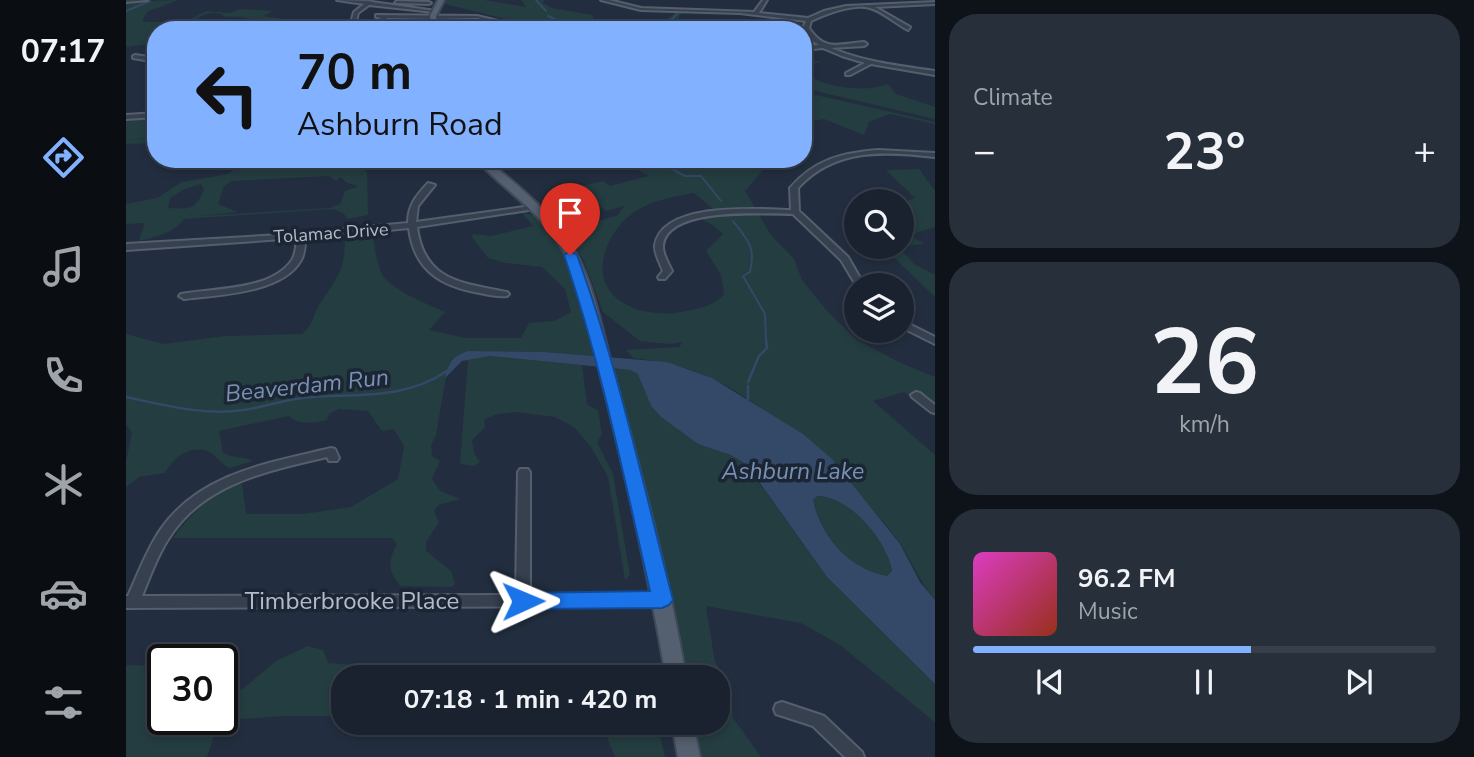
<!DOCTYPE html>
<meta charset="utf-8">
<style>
body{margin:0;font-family:"Nunito Sans",sans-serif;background:#272f3b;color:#f1f3f6;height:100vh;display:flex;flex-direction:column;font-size:26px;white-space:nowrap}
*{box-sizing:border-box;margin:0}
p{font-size:23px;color:#9fa4aa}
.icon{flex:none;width:38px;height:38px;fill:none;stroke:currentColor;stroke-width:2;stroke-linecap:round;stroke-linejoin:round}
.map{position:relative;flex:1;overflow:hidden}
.side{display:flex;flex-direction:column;gap:14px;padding:14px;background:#0e131a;width:539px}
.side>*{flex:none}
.banner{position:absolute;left:21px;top:21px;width:665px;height:147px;border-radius:28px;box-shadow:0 4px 10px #0003,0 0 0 2px #383f4b;background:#82b1ff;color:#111;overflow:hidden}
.fabs{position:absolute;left:718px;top:189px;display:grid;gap:14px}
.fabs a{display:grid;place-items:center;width:70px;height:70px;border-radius:50%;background:#1a222f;box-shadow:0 4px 10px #0003,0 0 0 2px #383f4b;font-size:35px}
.speed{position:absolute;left:21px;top:644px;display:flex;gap:14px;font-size:35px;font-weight:700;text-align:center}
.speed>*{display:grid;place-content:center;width:91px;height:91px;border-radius:50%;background:#1a222f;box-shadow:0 4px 10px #0003,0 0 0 2px #383f4b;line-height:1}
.speed .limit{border:4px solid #111;border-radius:10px;background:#fff;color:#111}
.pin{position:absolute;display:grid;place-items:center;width:60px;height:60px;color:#fff;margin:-72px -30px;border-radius:50% 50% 50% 0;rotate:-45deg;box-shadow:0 0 7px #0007}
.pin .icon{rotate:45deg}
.me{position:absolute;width:77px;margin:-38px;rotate:89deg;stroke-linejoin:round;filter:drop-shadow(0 0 5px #0008)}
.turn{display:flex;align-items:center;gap:24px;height:147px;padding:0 35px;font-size:32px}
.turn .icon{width:91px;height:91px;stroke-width:2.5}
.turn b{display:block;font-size:49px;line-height:60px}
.big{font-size:52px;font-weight:700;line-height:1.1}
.side .card{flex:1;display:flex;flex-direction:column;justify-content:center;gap:10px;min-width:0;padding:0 24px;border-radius:28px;background:#272f3b}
.side .dial{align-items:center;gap:0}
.dial b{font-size:91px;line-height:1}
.song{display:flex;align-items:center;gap:21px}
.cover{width:84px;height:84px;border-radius:10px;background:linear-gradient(135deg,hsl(310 70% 55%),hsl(10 70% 35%))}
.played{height:7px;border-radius:4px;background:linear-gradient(90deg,#82b1ff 60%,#383f4b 60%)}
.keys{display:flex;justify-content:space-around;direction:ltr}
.heat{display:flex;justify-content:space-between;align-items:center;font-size:38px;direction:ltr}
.trip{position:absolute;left:205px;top:665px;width:399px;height:70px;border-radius:28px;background:#1a222f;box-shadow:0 4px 10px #0003,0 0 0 2px #383f4b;font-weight:700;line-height:70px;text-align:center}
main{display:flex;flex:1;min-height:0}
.tabs{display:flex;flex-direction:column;width:126px;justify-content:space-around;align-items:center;background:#0a0e13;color:#9fa4aa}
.tabs .icon{width:49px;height:49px}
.tabs .current{color:#82b1ff}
.tabs b{font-size:32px;color:#f1f3f6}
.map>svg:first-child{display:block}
.green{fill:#243d40;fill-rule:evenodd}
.water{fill:#344967;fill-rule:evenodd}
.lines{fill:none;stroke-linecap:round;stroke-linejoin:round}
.stream-far1{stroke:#344967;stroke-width:2}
.stream{stroke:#344967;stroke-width:2.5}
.minor-casing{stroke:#545e6d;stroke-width:4}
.major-casing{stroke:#3f4958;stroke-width:4}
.minor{fill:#36404f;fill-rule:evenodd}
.major{fill:#545f6f;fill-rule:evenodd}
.route{fill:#1a73e8;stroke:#114b97;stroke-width:2}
.labels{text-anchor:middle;stroke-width:7;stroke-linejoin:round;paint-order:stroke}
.far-street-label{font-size:18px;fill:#b2bbca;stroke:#1b2534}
.water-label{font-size:23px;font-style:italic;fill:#7891b3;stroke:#1b2534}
.near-street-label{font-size:24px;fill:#b2bbca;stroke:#1b2534}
</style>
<main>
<nav class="tabs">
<b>07:17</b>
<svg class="icon current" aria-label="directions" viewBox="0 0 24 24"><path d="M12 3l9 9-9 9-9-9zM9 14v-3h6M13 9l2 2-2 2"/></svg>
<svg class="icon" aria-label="music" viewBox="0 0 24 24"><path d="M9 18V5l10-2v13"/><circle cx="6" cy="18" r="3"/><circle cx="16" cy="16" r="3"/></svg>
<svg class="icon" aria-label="phone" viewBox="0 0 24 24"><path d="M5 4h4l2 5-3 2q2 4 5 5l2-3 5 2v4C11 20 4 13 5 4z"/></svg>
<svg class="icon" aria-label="climate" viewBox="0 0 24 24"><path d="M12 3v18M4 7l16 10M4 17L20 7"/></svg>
<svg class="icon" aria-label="car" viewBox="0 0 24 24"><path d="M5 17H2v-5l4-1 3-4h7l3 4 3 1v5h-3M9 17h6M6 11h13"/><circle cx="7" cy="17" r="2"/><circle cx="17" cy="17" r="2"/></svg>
<svg class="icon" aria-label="filters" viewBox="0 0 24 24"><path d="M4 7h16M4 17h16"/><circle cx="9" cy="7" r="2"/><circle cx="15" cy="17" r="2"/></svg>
</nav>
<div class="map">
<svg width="809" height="757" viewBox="0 0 809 757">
<rect width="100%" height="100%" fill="#222e3f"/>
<path class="green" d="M52 0 21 12 16 22H59L80 11 103 13 115 9 147 11 137 16 202 25C185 35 124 14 99 17 85 5 69 22 53 28 46 30 38 30 30 30L27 34 30 43 0 47V2Z
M317 0H358L400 7 395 0H419L416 3 426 8 466 15 470 23C498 27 526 32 549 13H556L552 18 559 24 542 30H424L315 3Z
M677 60 695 61 684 66 681 74C700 88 739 93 762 84L770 94 809 107V119L677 88Z
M677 92 809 122V124L764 114 743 122 738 135 698 119 677 123Z
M30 116V137L2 140 30 138V143L0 144V118Z
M124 159H234V165L241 172 242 215 222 219 217 213 207 209 58 219C48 233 29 237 13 241L19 223 0 224V204L31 198 56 182 102 174ZM203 176 210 181 215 177 221 183 230 185 231 187 219 191 214 204 204 208 74 216 111 212 92 204 98 186 106 181ZM75 184 78 189C69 211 64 209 42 208L44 198 59 189Z
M504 159H646L619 191 645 235 668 259 676 280 702 312 731 340 777 364 809 377V417L778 392 747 401 809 455V600C793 581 786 561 773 542 748 508 719 480 688 453 630 401 588 366 507 358L500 350 553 347 557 342 544 344 514 341 477 312 458 261 433 218 450 228 492 215 498 206 480 211 452 187 477 181 484 186 523 176 503 165 506 162ZM568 193 588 210 568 214 588 226 597 234 580 251 595 275 598 294C589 306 575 308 560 311 518 321 460 300 481 247 486 235 493 224 503 216 521 201 546 197 568 193Z
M793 169 809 191V227L783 235 799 244 775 246V203L789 198 760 170Z
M396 213C441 215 461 322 471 357L418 352 342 351 322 365 310 435 305 445 306 456 314 461 306 479 314 491 335 499 312 505 308 511 313 522 300 542V551L325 571 329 584 325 587 275 586C261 571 262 562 271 544L266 538H47C64 515 84 495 110 483L116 484 120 514H177L225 507 272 479 278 446 268 429 256 431 242 411 213 409 203 414 201 420C191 423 170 425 163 416L93 431 97 453C107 458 117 456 127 461L104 468C95 464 89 454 81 451 63 445 47 458 39 473L13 477 0 487V462L6 433 0 424V334L37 344 99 336 176 334C188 325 187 313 195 302 213 276 219 269 219 236L246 234C249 246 250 261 255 272 263 290 302 304 319 312L303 330 339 338H395L403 323 428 321 445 312 439 289 416 267 379 263 362 258 345 236 348 234 365 236 407 226Z
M757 247H773L788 264 809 275V297Z
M362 356 456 365 461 405 472 410 476 434 471 442 487 474 504 575 499 580 482 477 465 447 448 427 429 417 390 412 372 414 358 419 359 427 346 440 348 453 354 462 348 466 334 464 342 359Z
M486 368 504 370 513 374 525 406 535 417 572 444 605 455 620 465 701 577 809 684V722L714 645 675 623 580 606 589 662 604 684 607 718 635 757H574L568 723H592V677H559L533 541Z
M691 496C724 496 761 541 766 572L761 576C723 569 695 537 687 500Z
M182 646 197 650 202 663 279 668 300 677H217V716H157L93 721 81 757H0V665L37 666V719H96V698L118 688 150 661Z
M469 723H531L539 757H489L480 735Z"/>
<path class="water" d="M342 351 418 352 541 362 586 378 677 434 706 459 774 544 794 582 809 600V684L701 577 621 465 605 455 572 444 535 417 525 406 512 374 504 370 486 368 363 356 336 361 319 378C322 363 327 356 342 351ZM691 496C724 496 761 541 766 571L761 576C723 569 695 537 687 500Z"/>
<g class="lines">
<path class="stream-far1" d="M410 0 420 11
M0 11 24 1
M422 16 454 30
M508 30 540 25 551 14
M538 159V165L559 176H575L595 201
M607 221C622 240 630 247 624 272L617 276 639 314 640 340"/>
<path class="stream" d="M622 382 633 356 641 348 640 339
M622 386V399
M0 397C37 405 79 416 117 410 141 407 162 398 186 397 233 394 280 399 321 371"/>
<defs>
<path id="minor" d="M0 0H21L0 2Z
M211 0 244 1 246 2 310 11 308 12 243 5 232 13 228 30H223L228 12 238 4Z
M475 0H483L515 8 628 12 637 0H641L633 13 682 18 698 11 720 6 809 2V4L749 7 784 27 782 30C770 24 756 11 744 8 727 3 700 14 685 21L683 28C699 52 712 44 738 42L741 44 738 46 705 48C738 62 773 66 809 71V75L745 64 724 75H720V73L739 63 716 56 697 48 677 50V46L693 45 685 40 677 28 680 21 614 13 515 10Z
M271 1 303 2 305 3 303 4 269 3Z
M250 15 351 16 410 30H400L351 18 307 19 262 18 254 23 255 30H249L248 22 255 18 250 17Z
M74 24 99 28 101 30 72 27Z
M9 55 30 58V62L7 58V56Z
M30 113V117L0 119V115Z
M752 150 809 153V157C759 151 708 148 672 188L673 211 722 257 738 285H730L715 260 667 214C639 214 542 206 537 245 536 254 543 264 546 271L539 279H533L532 277 537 271C534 263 528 253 529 245 537 201 633 209 665 210L664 188C689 159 716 153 752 150Z
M302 183 309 185 292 206 290 222 412 205 413 207 409 209 291 227C298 282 337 283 381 292L383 294 381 296C372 297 363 295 354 293 314 286 288 270 283 228L179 238C179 245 179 253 175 260 157 293 92 295 58 299L53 296 55 294C87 288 145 291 166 260 170 254 170 246 171 238L0 250V244L154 235 282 223C282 205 290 196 302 183Z
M775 320 809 337V344L775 327Z
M790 392 794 393 809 405V413L805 412 786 397 785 395Z
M205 448 209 449 213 458 211 461H203L201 457C142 471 78 483 43 538 31 556 24 577 16 596L390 595 392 472 394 469H402L404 472V595L536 594 541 596 543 600 541 604 536 606 0 608V596H2C12 574 21 549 35 529 74 473 143 463 205 448Z
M656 702 698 716 736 752 738 757H719L687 726 650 714 648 709 650 704Z"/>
<path id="major" d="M312 0H318L310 16 312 30H306L304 16Z
M349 159H360C394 187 430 216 451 255 471 293 477 337 489 377 516 476 543 576 560 677H540C522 573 499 471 473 369 462 327 456 280 432 242 410 209 377 188 349 159Z
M546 723H567L574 757H552Z"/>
</defs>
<use href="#minor" class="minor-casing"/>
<use href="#major" class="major-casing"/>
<use href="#minor" class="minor"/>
<use href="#major" class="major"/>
</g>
<path class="route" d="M444 251 451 255C492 367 517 484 547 600L543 605 536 608 397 609 389 607 386 601 389 595 397 593 524 591C498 478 475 364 438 255Z"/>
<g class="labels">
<g class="far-street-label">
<text transform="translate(205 233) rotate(-4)" y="6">Tolamac Drive</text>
</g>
<g class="water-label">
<text transform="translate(181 385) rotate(-6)" y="8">Beaverdam Run</text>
<text x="667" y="479">Ashburn Lake</text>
</g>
<g class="near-street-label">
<text x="226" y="609">Timberbrooke Place</text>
</g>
</g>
</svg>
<div class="fabs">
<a><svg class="icon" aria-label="search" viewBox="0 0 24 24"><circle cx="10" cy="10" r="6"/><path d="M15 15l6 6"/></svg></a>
<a><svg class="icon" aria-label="layers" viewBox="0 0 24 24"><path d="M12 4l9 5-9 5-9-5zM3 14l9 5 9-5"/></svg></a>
</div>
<div class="speed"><div class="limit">30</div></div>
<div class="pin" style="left:444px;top:255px;background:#d93025"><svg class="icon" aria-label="arrive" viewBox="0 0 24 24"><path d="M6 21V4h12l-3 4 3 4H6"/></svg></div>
<svg class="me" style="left:397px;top:601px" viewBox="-20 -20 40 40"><path d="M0-17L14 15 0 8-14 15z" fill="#1a73e8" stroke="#fff" stroke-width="4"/></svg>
<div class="trip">07:18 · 1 min · 420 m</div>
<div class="banner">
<div class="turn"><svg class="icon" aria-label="left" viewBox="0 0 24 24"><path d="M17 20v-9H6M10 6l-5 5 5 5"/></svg><div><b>70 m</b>Ashburn Road</div></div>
</div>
</div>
<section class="side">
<div class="card"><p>Climate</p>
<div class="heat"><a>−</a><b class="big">23°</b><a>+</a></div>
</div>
<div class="card dial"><b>26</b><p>km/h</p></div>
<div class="card">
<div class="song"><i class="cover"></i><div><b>96.2 FM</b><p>Music</p></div></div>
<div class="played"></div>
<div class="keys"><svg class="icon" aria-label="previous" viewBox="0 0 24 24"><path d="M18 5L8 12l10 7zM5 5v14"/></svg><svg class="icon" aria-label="pause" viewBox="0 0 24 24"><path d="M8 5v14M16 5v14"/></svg><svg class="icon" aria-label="next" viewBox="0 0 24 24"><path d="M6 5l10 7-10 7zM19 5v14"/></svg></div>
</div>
</section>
</main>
